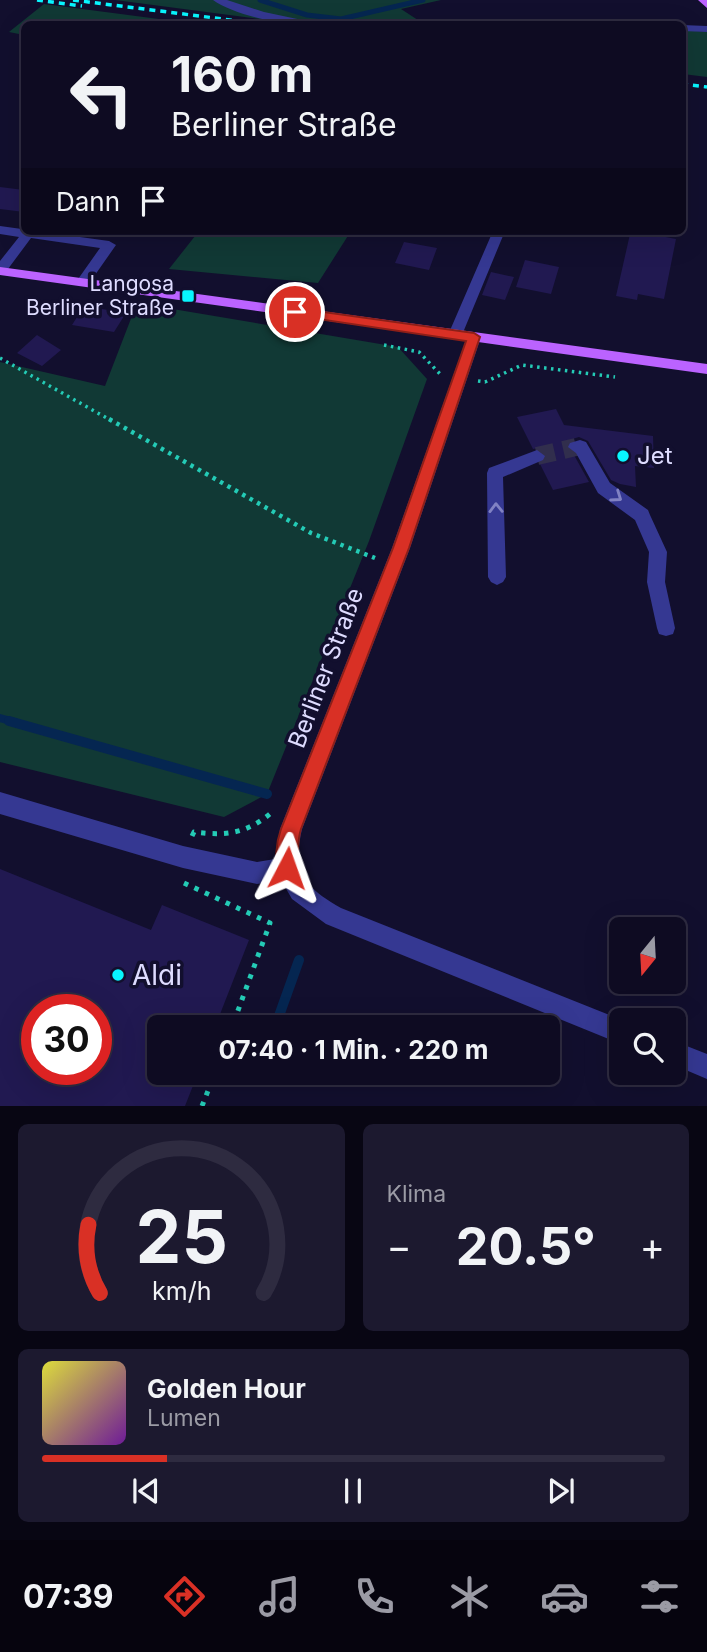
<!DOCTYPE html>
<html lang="de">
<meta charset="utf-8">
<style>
body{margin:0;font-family:Inter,sans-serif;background:#1c192f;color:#f1f3f6;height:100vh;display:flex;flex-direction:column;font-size:26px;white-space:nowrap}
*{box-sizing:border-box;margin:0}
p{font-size:23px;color:#9b9ba5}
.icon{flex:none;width:38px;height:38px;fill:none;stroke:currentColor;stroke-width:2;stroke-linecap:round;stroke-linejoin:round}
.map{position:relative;height:1106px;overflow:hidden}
.details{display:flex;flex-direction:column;gap:18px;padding:18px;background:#080613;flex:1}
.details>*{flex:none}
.top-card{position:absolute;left:21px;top:21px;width:665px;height:214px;border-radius:10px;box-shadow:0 7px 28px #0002,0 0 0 2px #2e2b40;background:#0e0b22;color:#f1f3f6;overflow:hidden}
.needle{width:46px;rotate:198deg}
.tools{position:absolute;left:609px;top:917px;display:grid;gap:14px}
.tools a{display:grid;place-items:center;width:77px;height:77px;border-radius:10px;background:#0e0b22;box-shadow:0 7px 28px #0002,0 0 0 2px #2e2b40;font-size:35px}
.speed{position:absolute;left:21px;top:994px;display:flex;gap:14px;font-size:35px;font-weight:700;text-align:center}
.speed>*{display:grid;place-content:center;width:91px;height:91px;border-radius:50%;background:#0e0b22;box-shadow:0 7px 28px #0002,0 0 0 2px #2e2b40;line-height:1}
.speed .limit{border:10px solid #d22;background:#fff;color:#111}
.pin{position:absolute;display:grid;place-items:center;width:60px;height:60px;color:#fff;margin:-30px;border:4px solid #fff;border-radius:50%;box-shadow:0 2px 7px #0007}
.me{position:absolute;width:77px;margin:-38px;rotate:4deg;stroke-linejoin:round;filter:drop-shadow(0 0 5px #0008)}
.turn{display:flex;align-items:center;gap:24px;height:147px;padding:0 35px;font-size:32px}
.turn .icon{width:91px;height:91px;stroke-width:2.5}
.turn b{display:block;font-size:49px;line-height:60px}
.then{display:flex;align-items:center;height:66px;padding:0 35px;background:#0003;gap:14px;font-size:26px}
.big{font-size:52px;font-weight:700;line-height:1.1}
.details .widget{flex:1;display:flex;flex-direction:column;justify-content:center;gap:10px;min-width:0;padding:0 24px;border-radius:10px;background:#1c192f}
.details .dial{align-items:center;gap:0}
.dial svg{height:182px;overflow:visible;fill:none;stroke:#2e2b40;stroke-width:7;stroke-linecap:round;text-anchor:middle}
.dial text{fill:#f1f3f6;stroke:none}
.song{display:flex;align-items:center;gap:21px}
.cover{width:84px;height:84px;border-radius:10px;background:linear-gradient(135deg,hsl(60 70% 55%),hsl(280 70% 35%))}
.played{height:7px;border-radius:4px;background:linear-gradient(90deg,#d93025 20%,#2e2b40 20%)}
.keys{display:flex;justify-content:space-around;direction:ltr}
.heat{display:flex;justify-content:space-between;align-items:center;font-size:38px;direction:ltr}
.details .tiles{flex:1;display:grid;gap:18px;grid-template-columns:1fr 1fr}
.widget:last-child{grid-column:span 2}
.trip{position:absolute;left:147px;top:1015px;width:413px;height:70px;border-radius:10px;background:#0e0b22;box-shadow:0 7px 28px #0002,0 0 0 2px #2e2b40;font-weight:700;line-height:70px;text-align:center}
.dock{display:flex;height:112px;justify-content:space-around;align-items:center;background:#06040e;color:#9b9ba5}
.dock .icon{width:49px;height:49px}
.dock .active{color:#d93025}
.dock b{font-size:32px;color:#f1f3f6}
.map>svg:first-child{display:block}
.green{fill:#113935}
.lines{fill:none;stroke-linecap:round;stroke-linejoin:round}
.stream-far2{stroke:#052651;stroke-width:5}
.stream-far1{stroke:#052651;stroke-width:8}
.stream{stroke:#052651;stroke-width:10}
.building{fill:#211951;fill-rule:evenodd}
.minor-tunnel{stroke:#312e4d;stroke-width:18;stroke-dasharray:18 9;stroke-linecap:butt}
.path-far2{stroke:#24cbb6;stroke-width:3.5;stroke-dasharray:2.5 4.5;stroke-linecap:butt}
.path-far1{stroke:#24cbb6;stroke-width:4.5;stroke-dasharray:3.5 5;stroke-linecap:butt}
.path{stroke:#24cbb6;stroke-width:5;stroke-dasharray:4.5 7;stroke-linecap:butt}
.minor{fill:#353892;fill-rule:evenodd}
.major{fill:#bb63ff;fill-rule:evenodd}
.rail{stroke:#08f6ff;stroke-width:3.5;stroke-dasharray:6 5;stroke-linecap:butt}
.oneway{stroke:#8182c3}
.route{fill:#d93025;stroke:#8d1f18;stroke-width:2}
.poi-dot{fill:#08f6ff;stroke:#120f2e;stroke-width:2.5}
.labels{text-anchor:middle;stroke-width:7;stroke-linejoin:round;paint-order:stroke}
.far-poi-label{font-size:21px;fill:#dedcff;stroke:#120f2e;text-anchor:end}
.poi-label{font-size:24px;fill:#dedcff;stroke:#120f2e;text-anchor:start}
.street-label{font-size:24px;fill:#dedcff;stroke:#120f2e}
.near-poi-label{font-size:28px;fill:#dedcff;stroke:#120f2e;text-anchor:start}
</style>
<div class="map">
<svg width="707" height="1106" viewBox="0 0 707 1106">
<rect width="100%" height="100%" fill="#120f2e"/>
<path class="green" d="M115 0H441L401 9 424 24H299Z
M44 4 197 24H24V35L9 32Z
M683 30 707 32V77L683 74Z
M199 231H351L318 283 169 269Z
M137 303 398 347 427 379 369 541 267 794 224 817 0 762V362L105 386Z"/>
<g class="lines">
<path class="stream-far2" d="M260 0 307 15 341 19 423 0"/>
<path class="stream-far1" d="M0 718 15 722"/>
<path class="stream" d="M9 721 267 794
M275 1027 299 960"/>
</g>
<path class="building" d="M0 187 24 190V212L0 209Z
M645 233 676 239 664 299 638 294 637 300 616 296 630 234 644 237Z
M404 242 437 248 429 270 395 263Z
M525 260 559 267 551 294 516 287Z
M491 272 514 277 505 300 482 295Z
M84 306 126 313 114 332 72 325Z
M37 335 61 350 42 366 17 353Z
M556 409 564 425 653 436 654 468 635 466 636 487 620 484 611 480 588 441 579 437 569 440 565 448 574 455 589 482 553 490 540 464 548 455 539 448 533 449 517 417Z
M0 869 151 930 162 905 249 940 215 1027H159V1073H198L185 1106H0ZM37 1010H96V1069H37Z"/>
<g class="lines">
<path class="minor-tunnel" d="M537 456 576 447"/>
<path class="path-far2" d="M384 345 419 352 442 376
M0 358 112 421
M478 381 485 382 522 365 615 377"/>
<path class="path-far1" d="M109 419 311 533 375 558"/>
<path class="path" d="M192 836 194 832C225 836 246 834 271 813
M184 883 270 923 232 1027
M202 1106 215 1073"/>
<path class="minor" d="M213 0H227L264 12 321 24C292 27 237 17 213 0Z
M682 25 707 26V32L682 31Z
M0 226 109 241 116 245 88 285 83 286 76 282 100 248 31 238 5 273 0 274V261L19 237 0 234Z
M493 231H505L462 335 455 340 450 339 448 335Z
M474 332 481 337 410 548 302 829C292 872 304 887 341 908L622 1020 621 1044 326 924 292 899 281 880 257 884 183 868 0 814V792L183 846 257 862 275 859 280 829 392 548 467 337Z
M580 440 586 442 610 483 648 510 650 515 667 552 665 582 675 628 673 634 666 636 659 634 657 628 647 582 649 552 635 520 598 493 576 453 568 447 570 443Z
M537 450 545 456 543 460 503 477 506 577 503 582 497 585 491 582 488 577 487 473 489 468Z
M674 1041 707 1054V1079L674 1065Z"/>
<path class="major" d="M698 0H707V8Z
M0 267 707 364V374L0 275Z"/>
<path class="rail" d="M37 0 82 6
M73 0 262 24
M682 84 707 87"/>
</g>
<defs><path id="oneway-chevron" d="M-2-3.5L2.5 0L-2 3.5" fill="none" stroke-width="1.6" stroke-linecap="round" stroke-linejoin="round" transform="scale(1.75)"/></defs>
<g class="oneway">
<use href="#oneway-chevron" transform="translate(617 497) rotate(35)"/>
<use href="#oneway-chevron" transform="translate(496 508) rotate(-91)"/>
</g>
<path class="route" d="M295 308 474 333 480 337 409 548 301 829C296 844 300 861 294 875L287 878 280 875C274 861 276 843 281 829L393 548 466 341 291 315V309Z"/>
<g class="poi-dot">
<rect x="181" y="289" width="14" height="14" rx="3.5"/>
<circle cx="623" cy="456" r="7"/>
<circle cx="118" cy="975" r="7"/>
</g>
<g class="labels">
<g class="far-poi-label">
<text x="174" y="291">Langosa<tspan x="174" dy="24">Berliner Straße</tspan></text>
</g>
<g class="poi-label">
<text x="637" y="464">Jet</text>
</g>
<g class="street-label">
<text transform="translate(326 668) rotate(-69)" y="8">Berliner Straße</text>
</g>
<g class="near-poi-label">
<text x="132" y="985">Aldi</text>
</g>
</g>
</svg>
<div class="tools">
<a><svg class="needle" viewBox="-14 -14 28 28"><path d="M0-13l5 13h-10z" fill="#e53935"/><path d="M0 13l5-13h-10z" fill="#9b9ba5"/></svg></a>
<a><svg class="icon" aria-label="search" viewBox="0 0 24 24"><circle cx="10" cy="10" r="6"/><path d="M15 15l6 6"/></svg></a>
</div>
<div class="speed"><div class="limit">30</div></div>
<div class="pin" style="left:295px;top:312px;background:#d93025"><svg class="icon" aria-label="arrive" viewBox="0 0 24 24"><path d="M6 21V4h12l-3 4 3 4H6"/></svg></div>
<svg class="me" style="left:287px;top:868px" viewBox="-20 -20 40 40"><path d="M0-17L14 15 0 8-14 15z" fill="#d93025" stroke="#fff" stroke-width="4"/></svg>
<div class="trip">07:40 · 1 Min. · 220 m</div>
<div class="top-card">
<div class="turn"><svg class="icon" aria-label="left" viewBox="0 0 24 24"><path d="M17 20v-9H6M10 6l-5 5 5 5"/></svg><div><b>160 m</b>Berliner Straße</div></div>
<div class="then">Dann<svg class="icon" aria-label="arrive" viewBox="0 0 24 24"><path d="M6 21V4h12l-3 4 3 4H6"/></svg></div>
</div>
</div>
<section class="details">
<div class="tiles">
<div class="widget dial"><svg viewBox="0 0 100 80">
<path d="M14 69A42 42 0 1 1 86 69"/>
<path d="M14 69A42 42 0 0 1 9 39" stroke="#d93025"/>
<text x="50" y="56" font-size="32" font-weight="700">25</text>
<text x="50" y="72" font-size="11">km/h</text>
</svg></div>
<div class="widget"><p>Klima</p>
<div class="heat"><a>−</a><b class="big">20.5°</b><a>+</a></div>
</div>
<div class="widget">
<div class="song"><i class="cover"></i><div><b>Golden Hour</b><p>Lumen</p></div></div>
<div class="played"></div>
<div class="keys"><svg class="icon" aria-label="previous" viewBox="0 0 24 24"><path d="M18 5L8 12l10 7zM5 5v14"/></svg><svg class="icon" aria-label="pause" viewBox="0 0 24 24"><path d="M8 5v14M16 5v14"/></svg><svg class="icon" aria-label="next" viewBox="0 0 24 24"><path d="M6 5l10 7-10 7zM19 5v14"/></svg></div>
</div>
</div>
</section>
<nav class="dock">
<b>07:39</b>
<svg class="icon active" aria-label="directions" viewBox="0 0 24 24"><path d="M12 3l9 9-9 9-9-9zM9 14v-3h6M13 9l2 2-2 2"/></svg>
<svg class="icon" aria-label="music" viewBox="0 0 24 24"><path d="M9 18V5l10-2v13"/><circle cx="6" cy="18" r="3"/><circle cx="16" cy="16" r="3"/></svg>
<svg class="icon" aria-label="phone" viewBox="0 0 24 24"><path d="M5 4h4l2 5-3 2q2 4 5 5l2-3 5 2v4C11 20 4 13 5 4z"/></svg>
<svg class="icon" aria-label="climate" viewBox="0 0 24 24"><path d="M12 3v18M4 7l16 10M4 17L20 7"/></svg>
<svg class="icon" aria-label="car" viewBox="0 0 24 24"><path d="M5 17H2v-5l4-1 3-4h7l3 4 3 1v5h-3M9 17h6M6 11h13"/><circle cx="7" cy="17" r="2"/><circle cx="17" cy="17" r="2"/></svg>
<svg class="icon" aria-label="filters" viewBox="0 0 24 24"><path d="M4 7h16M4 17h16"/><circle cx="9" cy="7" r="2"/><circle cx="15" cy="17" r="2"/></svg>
</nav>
